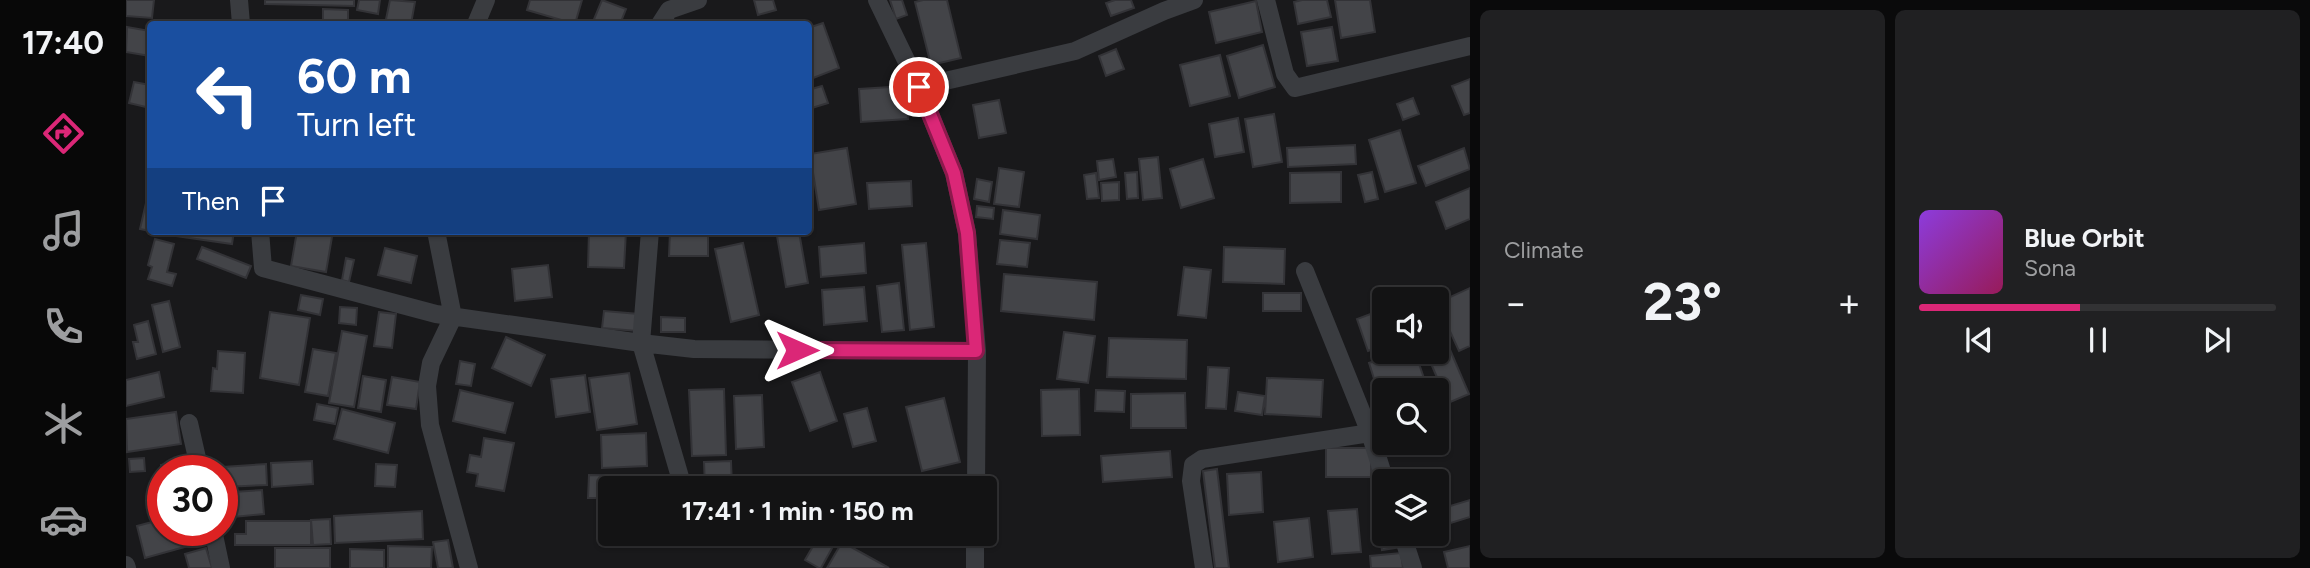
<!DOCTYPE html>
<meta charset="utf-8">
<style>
body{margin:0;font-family:Figtree,sans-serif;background:#202022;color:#f1f3f6;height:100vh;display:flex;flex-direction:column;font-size:26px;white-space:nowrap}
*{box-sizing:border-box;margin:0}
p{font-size:23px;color:#9d9ea0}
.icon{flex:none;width:38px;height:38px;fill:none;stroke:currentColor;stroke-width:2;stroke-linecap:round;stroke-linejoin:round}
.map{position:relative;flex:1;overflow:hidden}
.side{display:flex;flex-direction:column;gap:10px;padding:10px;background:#0a0a0b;width:840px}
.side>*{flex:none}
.banner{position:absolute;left:21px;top:21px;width:665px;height:214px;border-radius:7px;box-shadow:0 2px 5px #0004,0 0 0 2px #323234;background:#1a4fa0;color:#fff;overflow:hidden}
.buttons{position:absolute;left:1246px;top:287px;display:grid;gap:14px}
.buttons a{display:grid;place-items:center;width:77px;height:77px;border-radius:7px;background:#131314;box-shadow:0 2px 5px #0004,0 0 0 2px #323234;font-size:35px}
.speed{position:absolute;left:21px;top:455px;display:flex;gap:14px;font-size:35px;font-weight:700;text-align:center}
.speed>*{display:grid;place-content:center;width:91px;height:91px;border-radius:50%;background:#131314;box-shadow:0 2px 5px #0004,0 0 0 2px #323234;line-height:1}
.speed .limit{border:10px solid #d22;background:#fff;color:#111}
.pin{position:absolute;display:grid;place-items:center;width:60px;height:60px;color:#fff;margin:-30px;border:4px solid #fff;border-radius:50%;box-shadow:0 2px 7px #0007}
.me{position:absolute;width:77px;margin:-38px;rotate:90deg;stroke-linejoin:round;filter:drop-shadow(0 0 5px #0008)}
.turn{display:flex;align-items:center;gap:24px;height:147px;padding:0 35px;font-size:32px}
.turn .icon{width:91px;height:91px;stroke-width:2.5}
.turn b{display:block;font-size:49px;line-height:60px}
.then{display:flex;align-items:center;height:66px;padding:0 35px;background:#0003;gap:14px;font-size:26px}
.big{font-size:52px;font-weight:700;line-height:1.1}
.side .card{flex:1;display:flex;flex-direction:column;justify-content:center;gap:10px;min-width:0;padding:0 24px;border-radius:10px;background:#202022}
.song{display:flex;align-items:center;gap:21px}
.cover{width:84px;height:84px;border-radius:10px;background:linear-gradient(135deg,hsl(270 70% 55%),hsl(330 70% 35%))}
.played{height:7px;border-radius:4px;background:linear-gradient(90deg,#db2777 45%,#323234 45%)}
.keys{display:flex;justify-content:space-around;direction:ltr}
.heat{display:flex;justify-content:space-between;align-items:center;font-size:38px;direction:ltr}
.side .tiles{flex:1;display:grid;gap:10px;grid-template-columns:repeat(2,1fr)}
.trip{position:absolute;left:472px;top:476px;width:399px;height:70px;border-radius:7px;background:#131314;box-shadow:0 2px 5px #0004,0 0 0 2px #323234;font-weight:700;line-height:70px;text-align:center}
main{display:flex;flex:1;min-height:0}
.dock{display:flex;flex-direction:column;width:126px;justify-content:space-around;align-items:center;background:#080808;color:#9d9ea0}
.dock .icon{width:49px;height:49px}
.dock .current{color:#db2777}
.dock b{font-size:32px;color:#f1f3f6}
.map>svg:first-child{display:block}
.building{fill:#434448;stroke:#333337;stroke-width:2}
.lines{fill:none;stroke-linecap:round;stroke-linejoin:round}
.minor{stroke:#3a3c40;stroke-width:18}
.route-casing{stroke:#8e194d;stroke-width:18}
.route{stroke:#db2777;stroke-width:12}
</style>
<main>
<nav class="dock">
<b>17:40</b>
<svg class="icon current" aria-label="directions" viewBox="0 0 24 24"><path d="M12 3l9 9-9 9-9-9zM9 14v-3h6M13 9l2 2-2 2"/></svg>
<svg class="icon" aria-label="music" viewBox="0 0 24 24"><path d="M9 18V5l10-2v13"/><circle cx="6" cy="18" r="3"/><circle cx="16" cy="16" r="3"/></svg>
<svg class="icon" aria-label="phone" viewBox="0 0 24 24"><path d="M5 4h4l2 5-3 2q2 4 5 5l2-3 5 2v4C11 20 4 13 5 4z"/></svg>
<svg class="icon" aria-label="climate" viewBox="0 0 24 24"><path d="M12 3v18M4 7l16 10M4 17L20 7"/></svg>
<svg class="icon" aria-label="car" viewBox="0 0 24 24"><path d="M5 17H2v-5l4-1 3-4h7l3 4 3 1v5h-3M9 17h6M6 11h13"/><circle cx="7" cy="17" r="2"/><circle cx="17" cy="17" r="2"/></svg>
</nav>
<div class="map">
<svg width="1344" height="568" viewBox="0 0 1344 568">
<rect width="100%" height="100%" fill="#19191b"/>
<path class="building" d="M0 0H28L26 18 0 16Z
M139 0H228V6L139 4Z
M233 0H254L252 14 231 10Z
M264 0 289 2 285 24H259Z
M404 0H456L449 24 401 10Z
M476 0 500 9 494 24H466Z
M628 0H647L650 10 632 15Z
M764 0H776L781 15 770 19Z
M797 0H821L835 58 805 65 789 2Z
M989 0H1005L1008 8 985 16 980 3Z
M1176 0H1201L1205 17 1172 24 1168 2Z
M1209 0H1244L1249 32 1215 38Z
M1130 1 1136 32 1090 43 1083 12Z
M197 9 222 10V24H197Z
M697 23 713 68 682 80V28Z
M1 27 24 31V56L0 52Z
M1206 27 1212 61 1181 66 1175 32Z
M1137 45 1149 87 1113 98 1101 56Z
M990 49 998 69 980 76 973 56Z
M1094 55 1104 96 1064 106 1054 65Z
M1344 79V113L1338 115 1326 86Z
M8 82 24 85V108L3 103Z
M696 86 702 103 686 108 682 90Z
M780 86 782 119 735 122 733 89Z
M1287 98 1293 114 1277 120 1271 104Z
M873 100 880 133 853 138 847 105Z
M1148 114 1156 162 1127 167 1119 119Z
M1112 118 1118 152 1089 157 1083 124Z
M1274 130 1290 183 1259 192 1243 140Z
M1229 145 1230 164 1162 167 1161 148Z
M721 148 730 204 693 210 684 154Z
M1338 148 1344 169 1300 186 1292 166Z
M1032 157 1036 198 1017 200 1013 159Z
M987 159 990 177 973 180 971 161Z
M1077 159 1088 198 1055 208 1044 169Z
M873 168 898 172 893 207 868 204Z
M1011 172 1012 198 1001 199 999 173Z
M1215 172V202L1164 203V173Z
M1246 172 1252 199 1239 202 1232 175Z
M970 173 973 198 961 199 958 175Z
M851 179 866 182 863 202 848 199Z
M785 181 786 206 743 209 741 183Z
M993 182V200L976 201 975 183Z
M1344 188V219L1320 229 1310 202Z
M20 203 24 204V231H44L43 235 14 229Z
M851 206 868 208 867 219 850 217Z
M877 210 914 215 911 239 874 234Z
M49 231H108L106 244 49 236Z
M171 231H207L200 272 165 266Z
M463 231H500L498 268 462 267Z
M544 231H582V256H543Z
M673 232 682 283 660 287 651 236Z
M29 239 48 244 41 272 50 274 46 286 22 279 26 267 22 265Z
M874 240 904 243 901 267 871 264Z
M617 243 633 315 605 322 589 249Z
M738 243 740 273 695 277 693 247Z
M800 243 808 327 784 330 776 245Z
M76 247 125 266 120 278 71 259Z
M1098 247 1159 249 1158 284 1097 282Z
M259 248 291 256 285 283 252 275Z
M220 258 228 260 223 282 216 280Z
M422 265 426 297 389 301 386 269Z
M1058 267 1085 270 1080 318 1052 315Z
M878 274 971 282 968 320 875 311Z
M773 283 778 330 756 332 751 286Z
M738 287 741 321 698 325 696 290Z
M1344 288V346L1333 351 1311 303Z
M1137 293H1175V311H1137Z
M175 295 197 299 194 315 172 310Z
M43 301 54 347 37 352 26 305Z
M214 307 231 308 230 325 213 323Z
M1258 309V345L1242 351 1231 319Z
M478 311 513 314 511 331 476 328Z
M144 312 184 318 173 385 134 378Z
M253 312 270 314 266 348 248 346Z
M535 317 559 318V332H535Z
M22 321 30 354 11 359 7 342H12L8 325Z
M216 331 241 336 228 407 203 403Z
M1316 331 1343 394 1322 403 1300 352H1311V333Z
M938 332 969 336 962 383 931 379Z
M380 337 419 355 405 386 366 368Z
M983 338 1061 340 1060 379 981 377Z
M187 349 210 353 202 396 179 392Z
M92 351 119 353 117 393 85 391 87 368 91 369Z
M1275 352H1289L1302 390H1258V410L1243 363Z
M334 361 349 364 345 386 330 384Z
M1082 367 1103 368 1100 409 1080 408Z
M33 372 38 397 0 406V380Z
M694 372 711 421 684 431 666 382Z
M503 373 511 424 471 430 463 378Z
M459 375 464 412 430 417 425 379Z
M237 376 260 380 255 412 232 408Z
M266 377 294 382 290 409 261 405Z
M1141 378 1197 380 1195 417 1139 414Z
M598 389 600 455 566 456 563 390Z
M953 389 954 435 916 436 915 390Z
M334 390 387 403 379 433 327 421Z
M970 390 999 391 998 412 969 411Z
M1112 392 1139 396 1136 415 1109 411Z
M1059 393 1060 428H1005V394Z
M636 395 638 447 610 449 608 396Z
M818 398 834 462 796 471 780 407Z
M191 404 212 408 209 424 188 420Z
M741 408 750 441 727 447 718 414Z
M216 409 269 423 262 453 208 439Z
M50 412 55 444 1 452 0 419Z
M520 433 521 466 476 468 475 435Z
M358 438 388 443 378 491 350 486 352 474 341 472 344 455 355 457Z
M1200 448H1245V477H1200Z
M1044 451 1046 477 977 482 975 456Z
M18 458 19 471 4 472 3 459Z
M58 460 60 471H37V475L35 465Z
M186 461 187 484 146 487 145 463Z
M605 461 606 487 579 488 578 462Z
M140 464 141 485 98 487 97 467Z
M250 464 271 465 269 487 249 486Z
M1091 469 1103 568H1089L1077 471Z
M1135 472 1137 512 1103 515 1101 474Z
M463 475 521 476V488H485V498H462Z
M136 490 138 514 108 517 107 492Z
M1344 500V517L1312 527 1311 510Z
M1231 509 1235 552 1206 554 1202 511Z
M296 511 297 539 209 543 208 516Z
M1183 518 1187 557 1152 562 1148 522Z
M37 519V530H69L73 543 19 558 11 526Z
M204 519 205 544 187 545 185 520Z
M120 521H185V545H109V534H120Z
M1258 522V534H1273L1276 547 1256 550 1251 524Z
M694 534 710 541 695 568H693L679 560Z
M322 540 327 568H312L307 542Z
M716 542 763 568H701Z
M262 546 306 547 305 568H262Z
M1344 546V568H1322L1318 552Z
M80 548 86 568H63L59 554Z
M149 548H204V568H149Z
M224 549 258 550V568H224Z
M1275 553 1277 568H1245L1244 556Z"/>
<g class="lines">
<path class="minor" d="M113 0 115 24
M751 0 793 87 828 173 841 233 851 351 850 488
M1140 0 1159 74 1169 88 1344 46
M350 24 360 0
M534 24 543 10 572 0
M793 87 949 51 1038 11 1068 0
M134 231 137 268 310 314 515 343 568 349 851 351
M310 231 327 317 305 363 301 386 304 425 343 568
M524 231 515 343 554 477
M1179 271 1244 433 1259 481
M63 423 74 471
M87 530 95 568
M1276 534 1287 568
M0 565 1 568
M849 568V534
M1078 568 1065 481 1067 465 1076 459 1244 433"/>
</g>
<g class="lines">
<defs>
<path id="route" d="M671 350 850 351 841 233 828 173 793 87"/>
</defs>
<use href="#route" class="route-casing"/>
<use href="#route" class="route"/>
</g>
</svg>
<div class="buttons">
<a><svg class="icon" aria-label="sound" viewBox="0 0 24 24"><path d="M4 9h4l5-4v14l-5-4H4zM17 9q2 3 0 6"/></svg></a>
<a><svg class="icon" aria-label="search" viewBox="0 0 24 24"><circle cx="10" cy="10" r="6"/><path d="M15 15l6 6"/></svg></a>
<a><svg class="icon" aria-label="layers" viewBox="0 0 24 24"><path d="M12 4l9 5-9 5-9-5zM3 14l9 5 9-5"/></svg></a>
</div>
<div class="speed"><div class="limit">30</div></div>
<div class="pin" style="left:793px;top:87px;background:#d93025"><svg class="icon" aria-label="arrive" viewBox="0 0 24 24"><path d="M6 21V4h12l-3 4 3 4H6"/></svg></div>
<svg class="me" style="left:671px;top:350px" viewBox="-20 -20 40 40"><path d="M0-17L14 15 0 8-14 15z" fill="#db2777" stroke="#fff" stroke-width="4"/></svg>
<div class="trip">17:41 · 1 min · 150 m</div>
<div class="banner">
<div class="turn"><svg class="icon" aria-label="left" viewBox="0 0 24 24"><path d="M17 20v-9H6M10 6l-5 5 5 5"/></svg><div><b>60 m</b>Turn left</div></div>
<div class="then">Then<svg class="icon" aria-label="arrive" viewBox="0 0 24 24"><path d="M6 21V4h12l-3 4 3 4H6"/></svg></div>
</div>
</div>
<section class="side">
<div class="tiles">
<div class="card"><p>Climate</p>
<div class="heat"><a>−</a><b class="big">23°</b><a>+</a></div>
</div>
<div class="card">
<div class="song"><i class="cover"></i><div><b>Blue Orbit</b><p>Sona</p></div></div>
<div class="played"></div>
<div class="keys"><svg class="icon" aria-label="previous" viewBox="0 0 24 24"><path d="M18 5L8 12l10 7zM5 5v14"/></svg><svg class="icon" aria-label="pause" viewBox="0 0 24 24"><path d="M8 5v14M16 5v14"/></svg><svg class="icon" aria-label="next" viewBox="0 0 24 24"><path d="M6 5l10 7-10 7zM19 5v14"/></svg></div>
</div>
</div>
</section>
</main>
